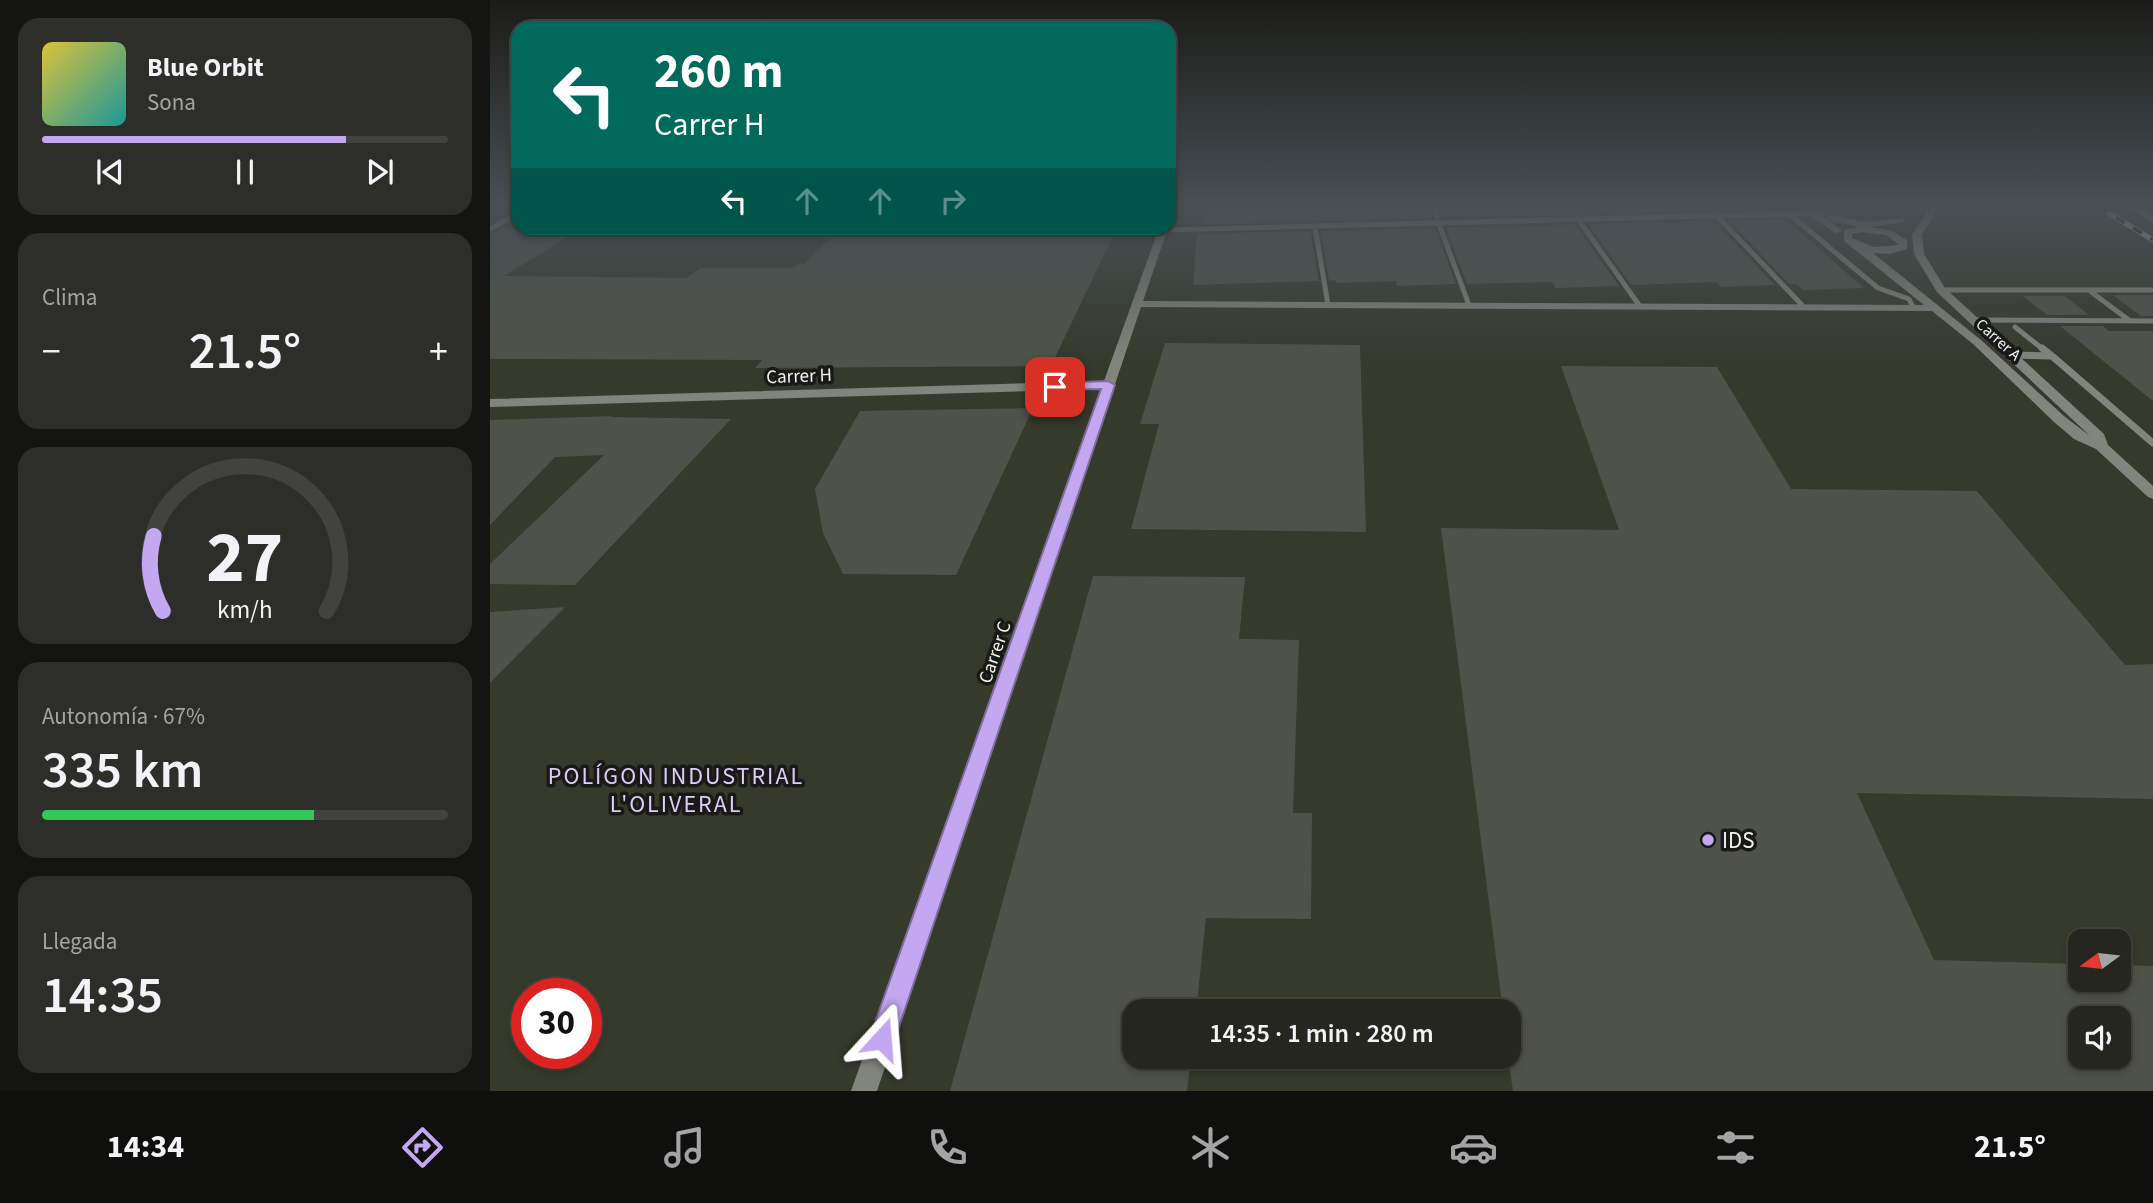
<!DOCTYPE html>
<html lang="es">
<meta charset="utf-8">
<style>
body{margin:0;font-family:"Source Sans 3",sans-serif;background:#2d2e29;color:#f1f3f6;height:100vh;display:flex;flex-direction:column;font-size:26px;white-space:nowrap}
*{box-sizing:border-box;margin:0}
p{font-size:23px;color:#a3a5a5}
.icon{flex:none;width:38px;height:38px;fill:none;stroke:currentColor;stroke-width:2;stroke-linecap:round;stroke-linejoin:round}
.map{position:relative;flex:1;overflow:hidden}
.drawer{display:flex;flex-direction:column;gap:18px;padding:18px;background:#141512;width:490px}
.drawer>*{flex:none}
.banner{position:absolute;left:21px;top:21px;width:665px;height:214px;border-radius:21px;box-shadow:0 4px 10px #0003,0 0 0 2px #42433e;background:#00695c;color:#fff;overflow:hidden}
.needle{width:46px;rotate:255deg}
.tools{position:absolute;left:1578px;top:929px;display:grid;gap:14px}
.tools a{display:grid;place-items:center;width:63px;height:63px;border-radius:14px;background:#252620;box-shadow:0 4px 10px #0003,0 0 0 2px #42433e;font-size:35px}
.speed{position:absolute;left:21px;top:978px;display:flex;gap:14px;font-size:35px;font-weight:700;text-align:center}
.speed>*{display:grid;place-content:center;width:91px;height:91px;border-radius:50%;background:#252620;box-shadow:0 4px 10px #0003,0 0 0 2px #42433e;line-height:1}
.speed .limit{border:10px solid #d22;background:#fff;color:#111}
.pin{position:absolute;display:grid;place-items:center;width:60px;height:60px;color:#fff;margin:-30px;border-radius:14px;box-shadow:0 4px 10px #0006}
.me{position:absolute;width:77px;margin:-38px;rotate:19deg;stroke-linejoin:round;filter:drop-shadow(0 0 5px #0008)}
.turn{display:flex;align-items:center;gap:24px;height:147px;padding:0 28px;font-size:32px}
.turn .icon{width:91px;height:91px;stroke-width:2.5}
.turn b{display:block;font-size:49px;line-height:60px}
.lanes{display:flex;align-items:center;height:66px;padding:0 28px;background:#0003;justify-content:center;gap:35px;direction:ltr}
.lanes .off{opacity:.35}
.big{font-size:52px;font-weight:600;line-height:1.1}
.drawer .tile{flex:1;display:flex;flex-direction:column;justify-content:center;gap:10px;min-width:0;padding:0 24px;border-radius:21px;background:#2d2e29}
.drawer .dial{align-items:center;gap:0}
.dial svg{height:182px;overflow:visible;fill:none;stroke:#42433e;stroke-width:7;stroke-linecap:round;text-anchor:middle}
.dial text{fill:#f1f3f6;stroke:none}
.song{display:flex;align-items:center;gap:21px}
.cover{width:84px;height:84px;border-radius:10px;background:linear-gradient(135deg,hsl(50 70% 55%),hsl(180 70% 35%))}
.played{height:7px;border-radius:4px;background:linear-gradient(90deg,#c4a7f1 75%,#42433e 75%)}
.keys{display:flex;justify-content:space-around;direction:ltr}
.heat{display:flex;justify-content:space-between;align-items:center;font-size:38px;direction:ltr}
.charge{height:10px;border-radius:5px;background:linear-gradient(90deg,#34c759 67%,#42433e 0)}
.trip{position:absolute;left:632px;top:999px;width:399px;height:70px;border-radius:21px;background:#252620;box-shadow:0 4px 10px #0003,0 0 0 2px #42433e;font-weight:600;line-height:70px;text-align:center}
.menu{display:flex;height:112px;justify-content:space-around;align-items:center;background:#0f0f0d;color:#a3a5a5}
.menu .icon{width:49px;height:49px}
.menu .active{color:#c4a7f1}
.menu b{font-size:32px;color:#f1f3f6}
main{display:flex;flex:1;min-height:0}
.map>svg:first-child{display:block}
.built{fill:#353a2b;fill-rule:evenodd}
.building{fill:#4f5248;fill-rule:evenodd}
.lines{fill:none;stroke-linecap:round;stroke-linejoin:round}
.lane-far1{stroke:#82857b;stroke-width:5}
.lane{stroke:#82857b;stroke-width:7}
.street{fill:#82857b;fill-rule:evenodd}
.rail-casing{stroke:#c1c3bd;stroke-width:5}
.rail{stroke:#191a17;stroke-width:3.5;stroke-dasharray:10;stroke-linecap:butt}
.route{fill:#c4a7f1;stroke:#7f6d9d;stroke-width:2}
.poi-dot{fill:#c4a7f1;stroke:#191a17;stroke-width:2.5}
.labels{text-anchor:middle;stroke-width:7;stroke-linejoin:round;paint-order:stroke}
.far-street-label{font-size:16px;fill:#f0f2ed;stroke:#191a17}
.street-label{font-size:19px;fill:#f0f2ed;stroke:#191a17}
.near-poi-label{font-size:23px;fill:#f0f2ed;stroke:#191a17;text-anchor:start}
.near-neighbourhood-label{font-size:24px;letter-spacing:2px;fill:#ddcdf8;stroke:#191a17}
</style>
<main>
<section class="drawer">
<div class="tile">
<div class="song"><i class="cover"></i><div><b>Blue Orbit</b><p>Sona</p></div></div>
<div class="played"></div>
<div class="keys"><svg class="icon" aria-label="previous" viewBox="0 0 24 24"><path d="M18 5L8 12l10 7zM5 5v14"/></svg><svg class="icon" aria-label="pause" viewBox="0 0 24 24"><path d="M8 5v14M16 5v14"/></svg><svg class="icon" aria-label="next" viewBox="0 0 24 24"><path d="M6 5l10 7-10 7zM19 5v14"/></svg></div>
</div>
<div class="tile"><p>Clima</p>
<div class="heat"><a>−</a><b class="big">21.5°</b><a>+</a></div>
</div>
<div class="tile dial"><svg viewBox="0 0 100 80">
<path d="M14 69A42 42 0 1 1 86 69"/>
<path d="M14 69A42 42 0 0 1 10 36" stroke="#c4a7f1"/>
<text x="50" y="56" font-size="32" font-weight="700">27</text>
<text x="50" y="72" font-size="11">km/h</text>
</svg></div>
<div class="tile"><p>Autonomía · 67%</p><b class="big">335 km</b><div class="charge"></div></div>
<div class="tile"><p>Llegada</p><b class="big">14:35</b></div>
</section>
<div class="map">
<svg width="1663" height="1091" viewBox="0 0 1663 1091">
<rect width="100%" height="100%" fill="#31332b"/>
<path class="built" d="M0 207H28V228H679V207H1663V1091H0ZM1591 942H1629V980H1591ZM37 994H96V1054H37ZM644 1012H1018V1057H644ZM1591 1018H1629V1057H1591Z"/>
<path class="building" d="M715 207H939L942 218 711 224Z
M950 207H1274L1276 209 952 218Z
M1295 219 1374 288 1313 290 1307 284H1299L1239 221Z
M1224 221 1285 285 1231 287 1227 282 1141 285 1098 224Z
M1086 225 1129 286 1066 288 1062 282 977 284 956 228Z
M13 228H92L14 276 197 278 210 268H303L308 264H314L351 228H622L618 236H623L561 366 265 368 272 360 0 359V234Z
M945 228 966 284 907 286 906 281 846 283V280L839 281 831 231Z
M820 231 829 281 703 285 707 234Z
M1623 295H1663V316H1651Z
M1533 296H1575L1599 315H1557Z
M1570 326H1613L1619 331H1663V401Z
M675 343 870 345 876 532 641 529 669 424H650Z
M1071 366 1227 367 1301 489 1487 491 1635 665 1663 664V799L1367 793 1444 960 1591 964V980H1629V965L1663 966V1091H1023L1018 1059V1012H1013L951 528 1129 530ZM1591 1018H1629V1057H1591Z
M543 408 466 575 353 574 333 533 325 489 370 411Z
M122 416 120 417 241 419 85 585 0 584V564L114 455 65 457 0 525V420Z
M603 576 755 577 749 639 809 640 803 813H822L821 919 716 918 706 1012H644V1057H701L697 1091H460Z
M75 607 0 683V612Z"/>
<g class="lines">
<path class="lane-far1" d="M944 207 947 217
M1298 213 1388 288 1419 299 1423 307
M1225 214 1313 306
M1088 219 1149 305
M949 224 979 305
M825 227 838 305
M0 229 28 213
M672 230 1332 213
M1451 290H1663
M1600 291 1640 321
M1482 320 1663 321
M1525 327 1554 350"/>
<path class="lane" d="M1552 348 1562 356
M1522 355 1562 356 1663 443"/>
<path class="street" d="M679 207H684L682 212 679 213Z
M1308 207H1319L1338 220V216L1341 215 1376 222 1414 218V222L1381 227 1402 231 1417 240V249L1400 254 1383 253 1491 340 1574 416 1600 436 1447 292 1424 254 1422 235 1440 207H1449L1432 235 1434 254 1455 288 1614 434 1618 445 1663 486V499L1658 497 1606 449 1584 439 1564 422 1483 344 1442 311 651 307 387 1091H361L611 389 0 407V399L614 381 669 228H678L653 301 1434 305 1354 241V230L1369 227 1338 220 1353 231 1345 233ZM1372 232 1396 235 1409 245 1384 247 1362 238V234Z
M1638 207H1649L1663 216V223Z"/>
<defs>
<path id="rail" d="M1609 207 1663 240"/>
</defs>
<use href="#rail" class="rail-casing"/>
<use href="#rail" class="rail"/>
</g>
<linearGradient id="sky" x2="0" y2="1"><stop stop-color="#1b1c18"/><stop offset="0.57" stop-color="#485055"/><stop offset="1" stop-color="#485055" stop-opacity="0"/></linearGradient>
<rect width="1663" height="360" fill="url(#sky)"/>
<path class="route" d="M618 381 625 385 405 1039 401 1048 392 1051 383 1048 379 1039 611 389 565 390 558 387 565 383Z"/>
<circle class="poi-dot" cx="1218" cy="840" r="7"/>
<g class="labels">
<g class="far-street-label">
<text transform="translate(1509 339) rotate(42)" y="6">Carrer A</text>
</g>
<g class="street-label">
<text transform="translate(309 375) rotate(-2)" y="7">Carrer H</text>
<text transform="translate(504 652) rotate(-71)" y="7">Carrer C</text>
</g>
<g class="near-poi-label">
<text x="1232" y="848">IDS</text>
</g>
<g class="near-neighbourhood-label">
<text x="186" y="784">POLÍGON INDUSTRIAL<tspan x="186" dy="28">L'OLIVERAL</tspan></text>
</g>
</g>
</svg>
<div class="tools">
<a><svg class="needle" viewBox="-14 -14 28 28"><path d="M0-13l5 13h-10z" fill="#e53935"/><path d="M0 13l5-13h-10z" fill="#a3a5a5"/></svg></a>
<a><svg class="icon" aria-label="sound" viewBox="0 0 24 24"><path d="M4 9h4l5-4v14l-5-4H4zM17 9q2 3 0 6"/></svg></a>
</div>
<div class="speed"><div class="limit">30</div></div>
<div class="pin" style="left:565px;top:387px;background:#d93025"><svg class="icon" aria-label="arrive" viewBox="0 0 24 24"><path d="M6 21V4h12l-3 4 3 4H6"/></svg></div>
<svg class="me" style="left:392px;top:1039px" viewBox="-20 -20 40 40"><path d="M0-17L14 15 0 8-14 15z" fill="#c4a7f1" stroke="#fff" stroke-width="4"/></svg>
<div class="trip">14:35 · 1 min · 280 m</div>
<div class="banner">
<div class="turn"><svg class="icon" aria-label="left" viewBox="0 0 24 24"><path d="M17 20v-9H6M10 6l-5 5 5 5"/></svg><div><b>260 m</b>Carrer H</div></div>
<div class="lanes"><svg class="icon" aria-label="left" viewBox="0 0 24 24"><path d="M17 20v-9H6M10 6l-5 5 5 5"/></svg><svg class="icon off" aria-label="ahead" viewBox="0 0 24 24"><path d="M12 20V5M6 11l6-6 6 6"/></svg><svg class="icon off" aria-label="ahead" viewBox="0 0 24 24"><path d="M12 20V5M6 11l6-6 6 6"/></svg><svg class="icon off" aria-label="right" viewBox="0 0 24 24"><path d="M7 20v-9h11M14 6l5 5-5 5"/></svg></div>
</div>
</div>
</main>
<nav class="menu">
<b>14:34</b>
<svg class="icon active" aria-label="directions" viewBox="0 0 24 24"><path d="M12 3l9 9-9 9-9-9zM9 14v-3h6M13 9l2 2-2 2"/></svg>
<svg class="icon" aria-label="music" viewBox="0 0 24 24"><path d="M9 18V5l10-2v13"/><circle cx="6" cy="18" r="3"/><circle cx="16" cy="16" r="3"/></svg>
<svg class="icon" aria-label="phone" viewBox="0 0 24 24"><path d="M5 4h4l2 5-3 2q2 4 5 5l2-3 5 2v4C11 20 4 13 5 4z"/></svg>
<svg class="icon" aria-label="climate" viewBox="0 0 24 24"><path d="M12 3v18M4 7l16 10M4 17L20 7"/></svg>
<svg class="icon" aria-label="car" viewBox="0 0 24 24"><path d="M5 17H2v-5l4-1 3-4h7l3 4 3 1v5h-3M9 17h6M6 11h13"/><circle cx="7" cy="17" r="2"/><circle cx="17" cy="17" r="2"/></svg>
<svg class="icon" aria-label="filters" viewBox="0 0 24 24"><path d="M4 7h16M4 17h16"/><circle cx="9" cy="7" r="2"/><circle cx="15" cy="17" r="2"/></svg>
<b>21.5°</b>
</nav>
